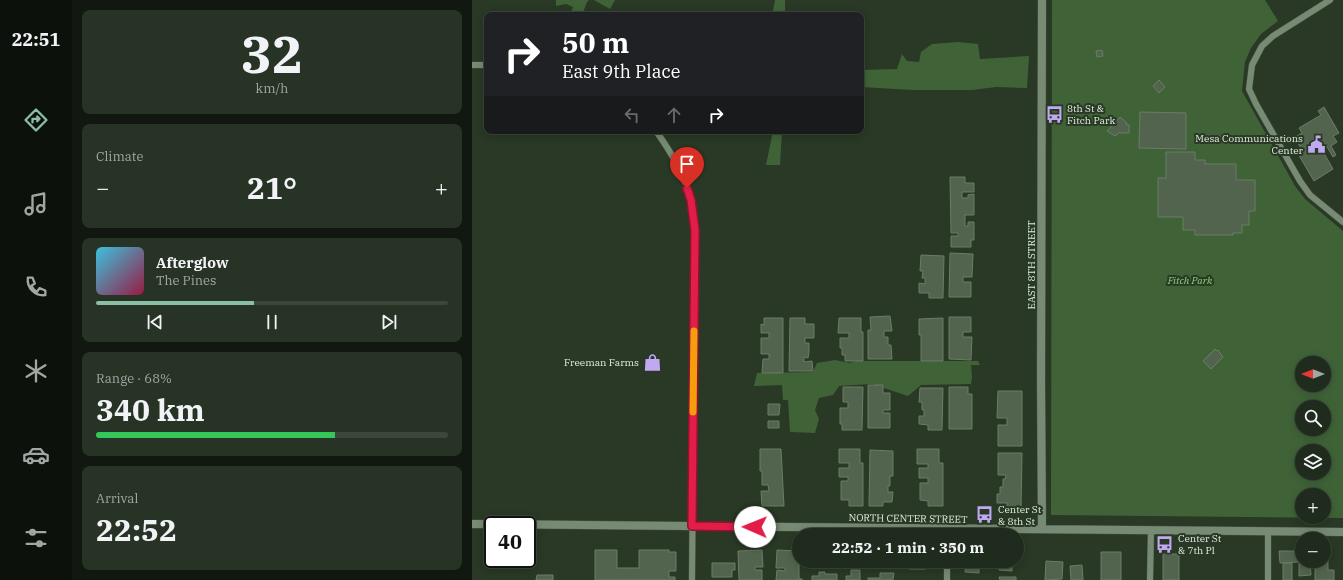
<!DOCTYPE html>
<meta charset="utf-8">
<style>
body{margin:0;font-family:"IBM Plex Serif",serif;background:#273325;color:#f1f3f6;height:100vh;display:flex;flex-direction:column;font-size:15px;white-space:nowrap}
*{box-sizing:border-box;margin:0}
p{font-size:13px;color:#a1a7a3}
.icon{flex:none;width:22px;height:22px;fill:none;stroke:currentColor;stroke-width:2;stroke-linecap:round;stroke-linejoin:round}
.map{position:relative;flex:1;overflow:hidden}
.sheet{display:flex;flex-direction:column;gap:10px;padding:10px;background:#11180f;width:400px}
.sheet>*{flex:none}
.top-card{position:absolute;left:12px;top:12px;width:380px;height:122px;border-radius:8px;box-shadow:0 2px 10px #0003,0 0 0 1px #3c473b;background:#202124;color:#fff;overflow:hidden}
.needle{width:26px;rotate:270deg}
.tools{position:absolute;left:823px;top:356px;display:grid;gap:8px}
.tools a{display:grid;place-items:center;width:36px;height:36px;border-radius:50%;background:#1f2b1c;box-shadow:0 2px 10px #0003,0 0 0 1px #3c473b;font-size:20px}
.speed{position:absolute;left:12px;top:516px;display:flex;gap:8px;font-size:20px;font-weight:700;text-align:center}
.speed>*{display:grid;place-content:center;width:52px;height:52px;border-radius:50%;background:#1f2b1c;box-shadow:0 2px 10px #0003,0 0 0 1px #3c473b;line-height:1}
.speed .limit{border:2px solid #111;border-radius:6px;background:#fff;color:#111}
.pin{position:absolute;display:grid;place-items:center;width:34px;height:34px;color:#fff;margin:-41px -17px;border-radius:50% 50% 50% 0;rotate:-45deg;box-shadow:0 0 4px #0007}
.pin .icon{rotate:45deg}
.me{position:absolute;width:44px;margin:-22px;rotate:271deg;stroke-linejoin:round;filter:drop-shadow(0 0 3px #0008)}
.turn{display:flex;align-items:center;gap:14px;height:84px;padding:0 12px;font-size:18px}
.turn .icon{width:52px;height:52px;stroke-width:2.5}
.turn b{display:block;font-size:28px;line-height:34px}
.lanes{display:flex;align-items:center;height:38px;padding:0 12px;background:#0003;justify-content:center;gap:20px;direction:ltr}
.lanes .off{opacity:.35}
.big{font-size:30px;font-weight:700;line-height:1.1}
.sheet .tile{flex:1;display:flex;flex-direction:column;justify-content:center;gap:6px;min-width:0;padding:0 14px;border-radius:8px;background:#273325}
.sheet .dial{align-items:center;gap:0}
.dial b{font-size:52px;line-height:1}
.song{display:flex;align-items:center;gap:12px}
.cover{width:48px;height:48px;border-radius:6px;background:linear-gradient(135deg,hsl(190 70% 55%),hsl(340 70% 35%))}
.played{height:4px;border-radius:2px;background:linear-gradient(90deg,#8abfa5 45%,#3c473b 45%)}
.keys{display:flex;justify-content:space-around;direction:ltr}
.heat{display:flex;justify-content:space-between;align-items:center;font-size:22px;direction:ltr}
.charge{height:6px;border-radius:3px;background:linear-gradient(90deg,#34c759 68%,#3c473b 0)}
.trip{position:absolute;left:320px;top:528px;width:232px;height:40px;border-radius:20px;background:#1f2b1c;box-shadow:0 2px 10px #0003,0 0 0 1px #3c473b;font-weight:700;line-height:40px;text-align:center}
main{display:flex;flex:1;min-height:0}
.dock{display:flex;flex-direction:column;width:72px;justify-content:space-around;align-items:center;background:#0c110b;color:#a1a7a3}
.dock .icon{width:28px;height:28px}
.dock .selected{color:#8abfa5}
.dock b{font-size:18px;color:#f1f3f6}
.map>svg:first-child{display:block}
.green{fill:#3f6337;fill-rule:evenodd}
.building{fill:#52644e;stroke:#6a7d66}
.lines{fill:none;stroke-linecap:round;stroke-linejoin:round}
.minor-casing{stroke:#475544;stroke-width:7}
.tertiary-casing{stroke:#475544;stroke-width:9}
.minor{stroke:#778a73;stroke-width:6}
.tertiary{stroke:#778a73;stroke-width:8}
.route-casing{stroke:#92132f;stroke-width:10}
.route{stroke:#e11d48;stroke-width:7}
.slow{stroke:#f59e0b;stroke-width:7}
.labels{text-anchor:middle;stroke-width:4;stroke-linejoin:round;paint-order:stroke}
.poi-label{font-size:10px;fill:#e1ecdf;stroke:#293925;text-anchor:start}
.street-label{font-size:10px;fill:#e1ecdf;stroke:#293925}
.park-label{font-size:10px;font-style:italic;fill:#88d778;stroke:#293925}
</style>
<main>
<nav class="dock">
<b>22:51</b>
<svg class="icon selected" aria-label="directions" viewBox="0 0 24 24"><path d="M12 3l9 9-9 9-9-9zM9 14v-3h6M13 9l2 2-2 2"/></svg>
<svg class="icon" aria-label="music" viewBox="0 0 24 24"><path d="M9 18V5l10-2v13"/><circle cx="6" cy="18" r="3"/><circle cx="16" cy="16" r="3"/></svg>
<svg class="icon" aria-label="phone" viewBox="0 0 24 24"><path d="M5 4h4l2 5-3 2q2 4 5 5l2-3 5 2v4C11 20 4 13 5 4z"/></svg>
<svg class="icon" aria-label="climate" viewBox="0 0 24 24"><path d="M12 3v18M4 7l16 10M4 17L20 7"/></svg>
<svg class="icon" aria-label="car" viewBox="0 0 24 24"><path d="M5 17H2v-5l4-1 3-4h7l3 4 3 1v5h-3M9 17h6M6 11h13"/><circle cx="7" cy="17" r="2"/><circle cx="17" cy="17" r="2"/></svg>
<svg class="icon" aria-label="filters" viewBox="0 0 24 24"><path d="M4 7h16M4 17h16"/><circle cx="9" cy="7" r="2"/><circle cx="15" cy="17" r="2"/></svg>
</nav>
<section class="sheet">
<div class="tile dial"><b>32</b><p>km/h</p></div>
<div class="tile"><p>Climate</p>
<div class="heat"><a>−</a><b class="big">21°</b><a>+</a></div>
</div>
<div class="tile">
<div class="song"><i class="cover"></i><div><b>Afterglow</b><p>The Pines</p></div></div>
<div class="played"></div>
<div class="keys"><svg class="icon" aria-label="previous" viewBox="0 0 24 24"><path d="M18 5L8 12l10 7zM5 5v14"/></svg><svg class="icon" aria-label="pause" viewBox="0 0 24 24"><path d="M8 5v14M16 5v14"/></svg><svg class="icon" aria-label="next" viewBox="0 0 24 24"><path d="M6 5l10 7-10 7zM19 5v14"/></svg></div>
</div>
<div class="tile"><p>Range · 68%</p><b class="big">340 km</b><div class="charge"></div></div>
<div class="tile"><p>Arrival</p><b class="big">22:52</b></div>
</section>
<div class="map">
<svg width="871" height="580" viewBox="0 0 871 580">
<rect width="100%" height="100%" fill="#293925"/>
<path class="green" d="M84 0H117L115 2 110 15H103L104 13 102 11 101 13 99 12 101 7 94 4 84 6Z
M122 0H143L138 9Z
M303 0H313V15H300Z
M580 0H793L806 21 789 34 779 48 773 62 770 91 823 186 833 199 871 231V518L579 515ZM830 363H852V385H830ZM830 407H852V429H830ZM830 451H852V473H830ZM830 495H852V517H830Z
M486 42 506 44 508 59 557 56 555 88 524 87 500 90H442L389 87V70L425 69 430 54 435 61 447 62 449 52 460 44Z
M301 131H310L308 165H294Z
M363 360 377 363 385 361H506L508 365H499L500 377 499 384 449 385 436 396 400 384 367 386 361 395 347 398 343 410 347 419 343 433 318 432 316 400H311L310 385 282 386 285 373 341 372 345 363Z"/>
<path class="building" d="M630 50 631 56 625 57 624 51Z
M687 80 693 87 687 93 681 86Z
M852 107 867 133 861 136 865 142 859 146 864 155 861 157 855 147 850 150 861 169 842 181 825 152 829 149 823 137 830 133 827 128 849 115 846 111Z
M668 112 714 113V149L667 148Z
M648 117 655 123 654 125H657V133H648V132L643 136 635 131Z
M694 152H723V160H733V164H764V180H783V211H777V225H770V233H761V235H723V230H711V217H686V178H694Z
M478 177H493V183H502V192H490V198H496V195L502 194V215H493V226H496V222H502V240H499V247H479V236H486V233H479Z
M478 253 501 254 500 277H491V282H499V297H477Z
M449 255 472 256 471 298H457V293H447V283L453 284V278H450L451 271H448Z
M418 316 420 331H412V337H416V345H419L420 359H396V330H399L398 317Z
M477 317H499V332H491V337H500L499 360 477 359Z
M292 318H311V373H290L291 359H297V354H289V338H297V333H289V324L292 325Z
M318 318H333V324H342V338H333V343H337V352L336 358 332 357V362L340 361 341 371H317Z
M367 318H389V332H391V361H373V355H370V348H368V338H377V333H366Z
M471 318V361H449V335H447V319Z
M743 349 745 351 746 350 751 357 739 369 731 361Z
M396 385H411V393H418V410H411V413H418V428H396Z
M371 387H391L390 430H370V424H368V408H376V402H371Z
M477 387H496V394H500V429H477Z
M448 388H471L470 430H456V425L447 424V416H452V410H450V402H447Z
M526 391H550V446H526V425H535V418H525Z
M296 404H308L307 415H296Z
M296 421H307V428H296Z
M288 449H309L312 506H290L289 491H297L296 485H290V471H288Z
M367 449H388V463H391V506H377V500H369V481H376V477H367V468H377V463H367Z
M445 449H467V463H471V506H456V501L448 500V483H456V478H447V468H456V464H445Z
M398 450 421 451V476H418V486H416V492H421L420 502H411V506H397Z
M526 453H550L549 508H535V503H525V494H528V487H531V479H533L534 475H526Z
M123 550H145V568H167V550H197V552H204V571H197V577H203V580H123Z
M290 550 291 567H283V570H290V580H267L266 551Z
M305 550 327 551V579H330V580H304L305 570 313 571V568H304Z
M807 551H830V561H838L839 575 827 576V562L808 563Z
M629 552H649V580H629Z
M691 554H707V580H691Z
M852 555H856V570H862V580H843V561H852Z
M437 561H454V569H437Z
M492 561H507V573L493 572 494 563H492Z
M525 561H540V571L527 570V561Z
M574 561 591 562 590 579 573 580Z
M240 563H263V570H260V577H240Z
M811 563H820V580H811Z
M610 565 611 580H599L598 566Z
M379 570H388V580H374V576H379Z
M347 572H353V574H365V580H340V576H347Z
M408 573H422L421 580H396V578H408Z
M65 575H81V580H64Z
M527 577H544V580H528Z"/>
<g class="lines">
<defs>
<path id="minor" d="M858 0 801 36 790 46 780 65 777 89 784 104 828 181 838 195 871 222
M0 65H15
M184 131C199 152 214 176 219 201 221 211 222 220 223 230L220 580
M475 535V528
M475 580V561
M678 580 679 530
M796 580V531"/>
<path id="tertiary" d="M570 0 569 380 570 529
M0 524 871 532"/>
</defs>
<use href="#minor" class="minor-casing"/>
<use href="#tertiary" class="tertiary-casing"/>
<use href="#minor" class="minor"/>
<use href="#tertiary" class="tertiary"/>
</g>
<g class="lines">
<defs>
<path id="route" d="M215 188 219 200 223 230 220 526 283 527"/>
</defs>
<use href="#route" class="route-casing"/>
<use href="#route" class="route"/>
<path class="slow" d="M221 412 222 331"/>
</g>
<defs>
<symbol id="bus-bare" viewBox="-9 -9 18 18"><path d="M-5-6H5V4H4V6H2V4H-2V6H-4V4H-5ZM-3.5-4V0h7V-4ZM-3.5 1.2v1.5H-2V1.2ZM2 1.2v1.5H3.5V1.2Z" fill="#c1a8f3" stroke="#293925" stroke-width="2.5" paint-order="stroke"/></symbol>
<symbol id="civic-bare" viewBox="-9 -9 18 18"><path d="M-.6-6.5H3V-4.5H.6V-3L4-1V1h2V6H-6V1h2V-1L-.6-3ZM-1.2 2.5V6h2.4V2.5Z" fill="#c1a8f3" stroke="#293925" stroke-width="2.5" paint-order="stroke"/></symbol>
<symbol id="shop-bare" viewBox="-9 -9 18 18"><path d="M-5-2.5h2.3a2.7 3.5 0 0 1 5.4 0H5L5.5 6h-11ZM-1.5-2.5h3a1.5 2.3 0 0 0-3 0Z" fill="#c1a8f3" stroke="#293925" stroke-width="2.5" paint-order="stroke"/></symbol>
</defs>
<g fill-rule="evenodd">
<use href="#bus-bare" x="570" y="102" width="25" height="25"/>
<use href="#civic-bare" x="832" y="132" width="25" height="25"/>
<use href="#shop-bare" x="168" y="350" width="25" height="25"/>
<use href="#bus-bare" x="500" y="502" width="25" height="25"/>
<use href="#bus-bare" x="680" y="532" width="25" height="25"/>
</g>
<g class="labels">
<g class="poi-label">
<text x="595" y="112">8th St &amp;<tspan x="595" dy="12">Fitch Park</tspan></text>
<text x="831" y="142" text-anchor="end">Mesa Communications<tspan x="831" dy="12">Center</tspan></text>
<text x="167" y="366" text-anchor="end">Freeman Farms</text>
<text x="526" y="513">Center St<tspan x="526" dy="12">&amp; 8th St</tspan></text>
<text x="706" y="542">Center St<tspan x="706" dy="12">&amp; 7th Pl</tspan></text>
</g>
<g class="street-label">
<text transform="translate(559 265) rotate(-90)" y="4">EAST 8TH STREET</text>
<text transform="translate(436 518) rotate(1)" y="4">NORTH CENTER STREET</text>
</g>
<g class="park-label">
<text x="718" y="284">Fitch Park</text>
</g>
</g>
</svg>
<div class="tools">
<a><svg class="needle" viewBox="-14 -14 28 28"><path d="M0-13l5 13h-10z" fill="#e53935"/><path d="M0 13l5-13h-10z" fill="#a1a7a3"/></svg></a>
<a><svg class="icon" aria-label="search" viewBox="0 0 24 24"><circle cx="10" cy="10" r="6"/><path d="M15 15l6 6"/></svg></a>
<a><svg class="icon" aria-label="layers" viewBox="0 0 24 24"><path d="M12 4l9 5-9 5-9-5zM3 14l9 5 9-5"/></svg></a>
<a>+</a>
<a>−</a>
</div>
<div class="speed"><div class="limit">40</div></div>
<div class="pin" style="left:215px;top:188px;background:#d93025"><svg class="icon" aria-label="arrive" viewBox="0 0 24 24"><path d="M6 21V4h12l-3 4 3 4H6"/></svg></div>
<svg class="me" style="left:283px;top:527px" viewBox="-20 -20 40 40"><circle r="19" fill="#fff"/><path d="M0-13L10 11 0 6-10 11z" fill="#e11d48"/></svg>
<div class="trip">22:52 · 1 min · 350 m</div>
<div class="top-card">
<div class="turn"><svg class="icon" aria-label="right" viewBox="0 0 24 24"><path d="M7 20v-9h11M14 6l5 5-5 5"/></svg><div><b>50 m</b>East 9th Place</div></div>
<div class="lanes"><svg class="icon off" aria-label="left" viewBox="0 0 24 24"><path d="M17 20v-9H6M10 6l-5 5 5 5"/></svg><svg class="icon off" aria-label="ahead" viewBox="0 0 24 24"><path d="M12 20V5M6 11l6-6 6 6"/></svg><svg class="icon" aria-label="right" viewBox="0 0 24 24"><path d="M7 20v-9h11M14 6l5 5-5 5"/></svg></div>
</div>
</div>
</main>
